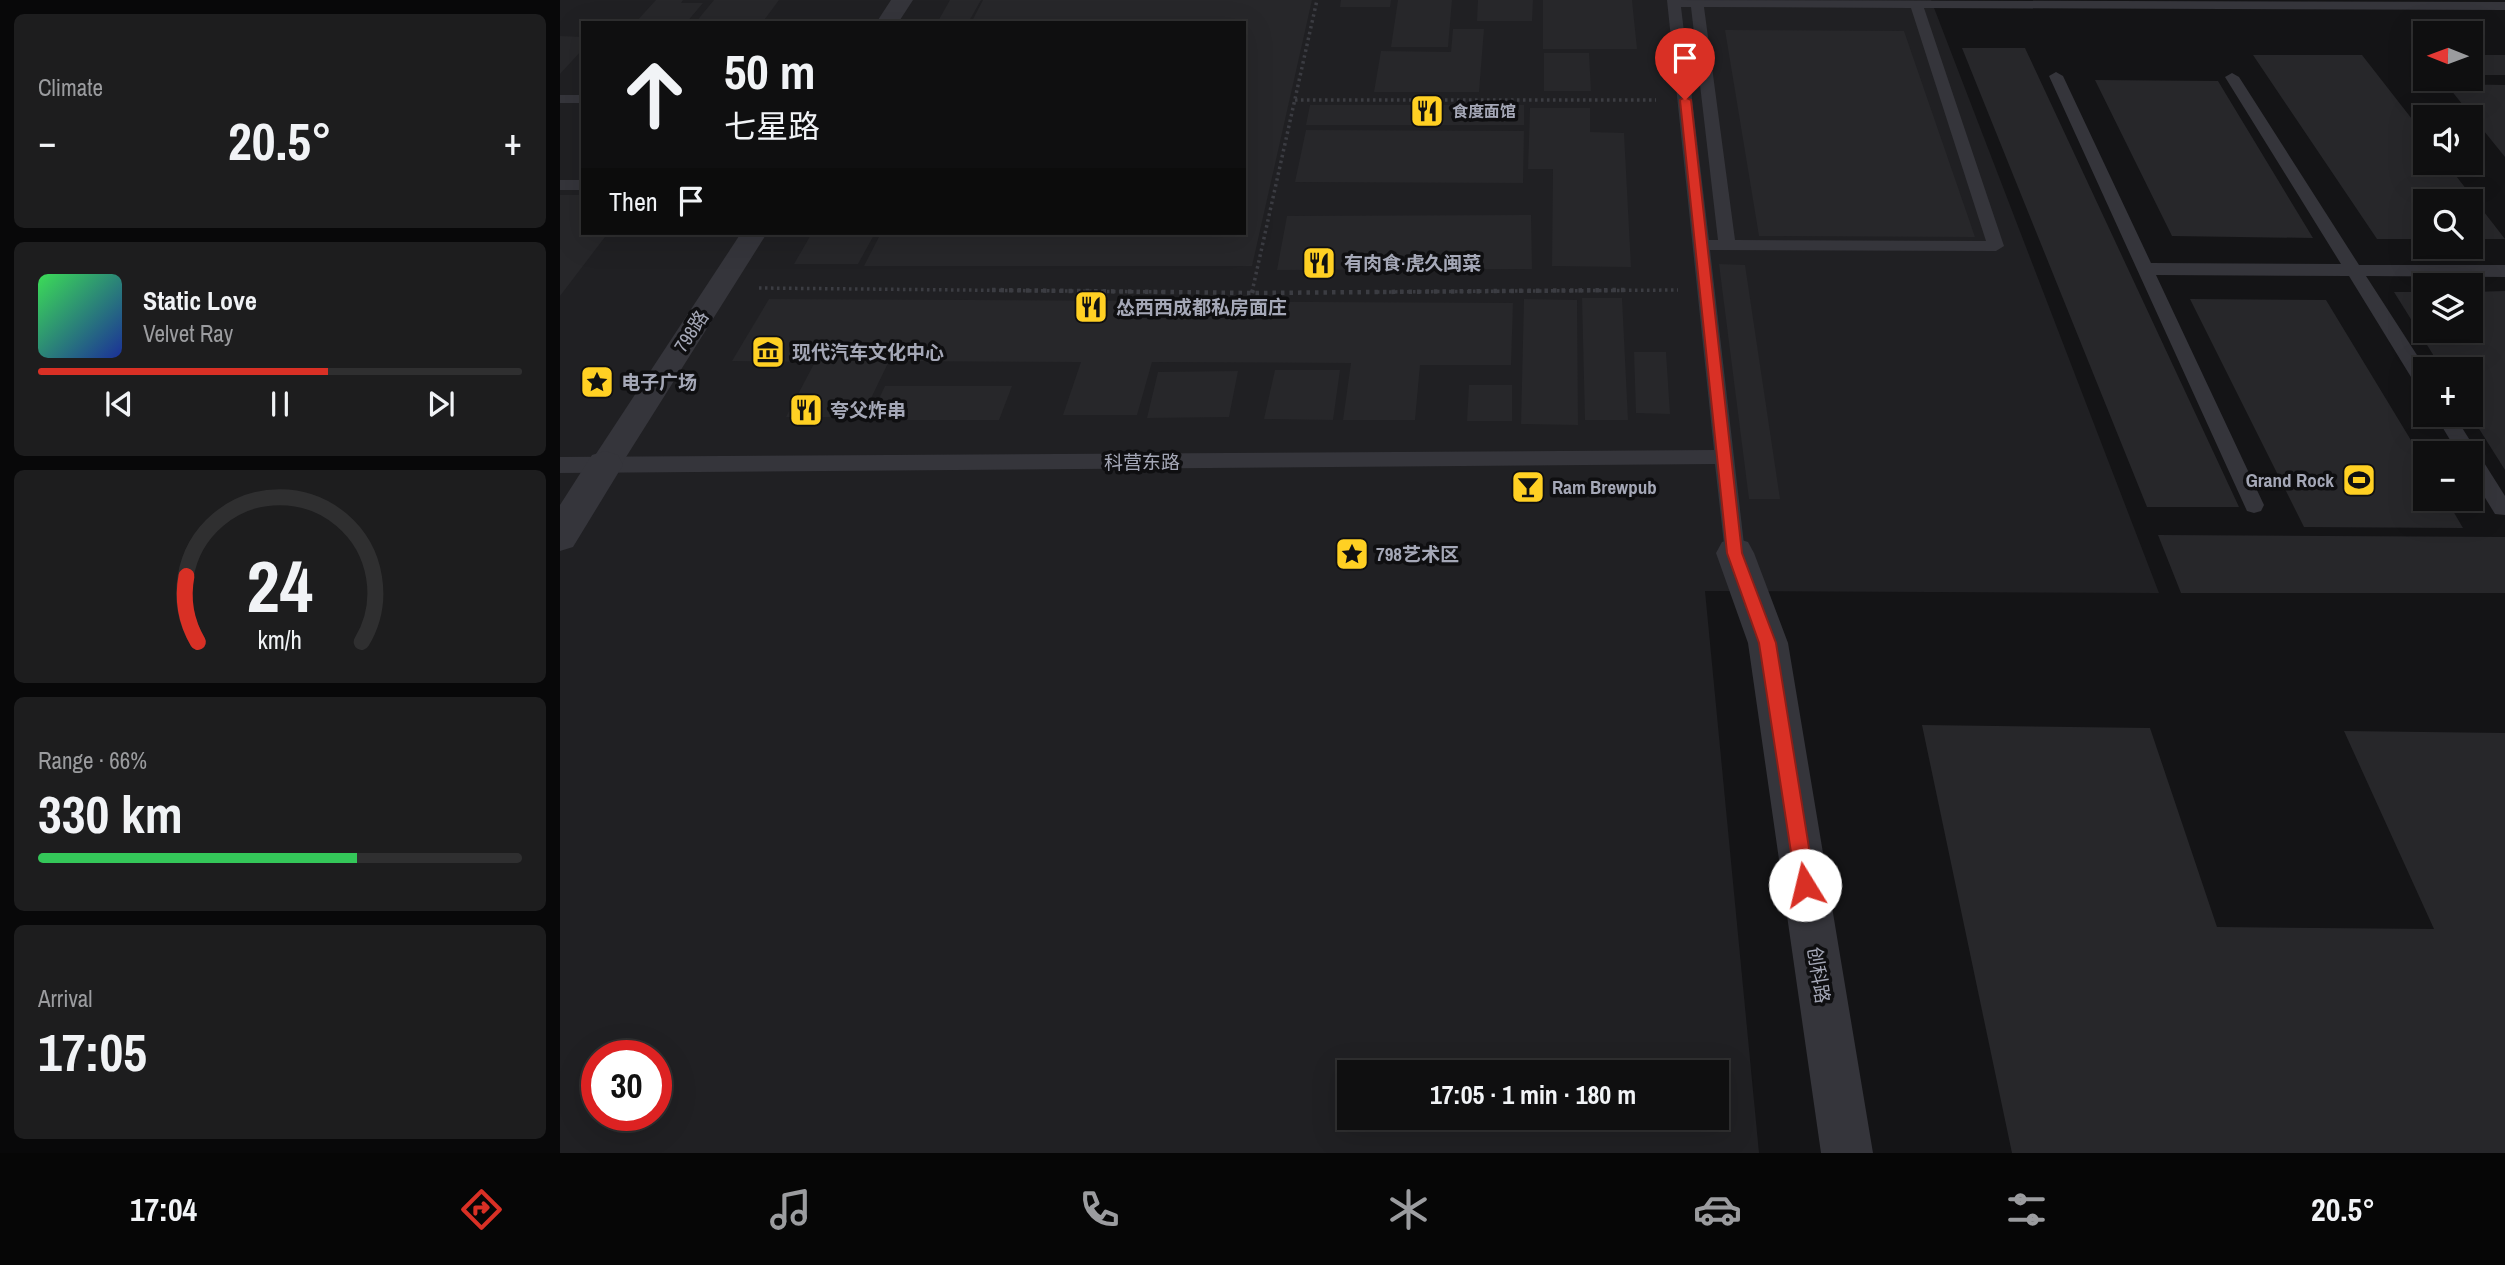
<!DOCTYPE html>
<meta charset="utf-8">
<style>
body{margin:0;font-family:"Archivo Narrow","Noto Sans SC",sans-serif;background:#1d1d1e;color:#f1f3f6;height:100vh;display:flex;flex-direction:column;font-size:26px;white-space:nowrap}
*{box-sizing:border-box;margin:0}
p{font-size:23px;color:#9b9c9f}
.icon{flex:none;width:38px;height:38px;fill:none;stroke:currentColor;stroke-width:2;stroke-linecap:round;stroke-linejoin:round}
.map{position:relative;flex:1;overflow:hidden}
.sheet{display:flex;flex-direction:column;gap:14px;padding:14px;background:#080809;width:560px}
.sheet>*{flex:none}
.banner{position:absolute;left:21px;top:21px;width:665px;height:214px;border-radius:0px;box-shadow:0 7px 28px #0002,0 0 0 2px #2f2f30;background:#0f0f10;color:#f1f3f6;overflow:hidden}
.needle{width:46px;rotate:271deg}
.controls{position:absolute;left:1853px;top:21px;display:grid;gap:14px}
.controls a{display:grid;place-items:center;width:70px;height:70px;border-radius:0px;background:#0f0f10;box-shadow:0 7px 28px #0002,0 0 0 2px #2f2f30;font-size:35px}
.speed{position:absolute;left:21px;top:1040px;display:flex;gap:14px;font-size:35px;font-weight:700;text-align:center}
.speed>*{display:grid;place-content:center;width:91px;height:91px;border-radius:50%;background:#0f0f10;box-shadow:0 7px 28px #0002,0 0 0 2px #2f2f30;line-height:1}
.speed .limit{border:10px solid #d22;background:#fff;color:#111}
.pin{position:absolute;display:grid;place-items:center;width:60px;height:60px;color:#fff;margin:-72px -30px;border-radius:50% 50% 50% 0;rotate:-45deg;box-shadow:0 0 7px #0007}
.pin .icon{rotate:45deg}
.me{position:absolute;width:77px;margin:-38px;rotate:351deg;stroke-linejoin:round;filter:drop-shadow(0 0 5px #0008)}
.turn{display:flex;align-items:center;gap:24px;height:147px;padding:0 28px;font-size:32px}
.turn .icon{width:91px;height:91px;stroke-width:2.5}
.turn b{display:block;font-size:49px;line-height:60px}
.then{display:flex;align-items:center;height:66px;padding:0 28px;background:#0003;gap:14px;font-size:26px}
.big{font-size:52px;font-weight:700;line-height:1.1}
.sheet .card{flex:1;display:flex;flex-direction:column;justify-content:center;gap:10px;min-width:0;padding:0 24px;border-radius:10px;background:#1d1d1e}
.sheet .dial{align-items:center;gap:0}
.dial svg{height:182px;overflow:visible;fill:none;stroke:#2f2f30;stroke-width:7;stroke-linecap:round;text-anchor:middle}
.dial text{fill:#f1f3f6;stroke:none}
.song{display:flex;align-items:center;gap:21px}
.cover{width:84px;height:84px;border-radius:10px;background:linear-gradient(135deg,hsl(130 70% 55%),hsl(230 70% 35%))}
.played{height:7px;border-radius:4px;background:linear-gradient(90deg,#d93025 60%,#2f2f30 60%)}
.keys{display:flex;justify-content:space-around;direction:ltr}
.heat{display:flex;justify-content:space-between;align-items:center;font-size:38px;direction:ltr}
.charge{height:10px;border-radius:5px;background:linear-gradient(90deg,#34c759 66%,#2f2f30 0)}
.trip{position:absolute;left:777px;top:1060px;width:392px;height:70px;border-radius:0px;background:#0f0f10;box-shadow:0 7px 28px #0002,0 0 0 2px #2f2f30;font-weight:700;line-height:70px;text-align:center}
.dock{display:flex;height:112px;justify-content:space-around;align-items:center;background:#060606;color:#9b9c9f}
.dock .icon{width:49px;height:49px}
.dock .on{color:#d93025}
.dock b{font-size:32px;color:#f1f3f6}
main{display:flex;flex:1;min-height:0}
.map>svg:first-child{display:block}
.built{fill:#202023;fill-rule:evenodd}
.building{fill:#27272a}
.lines{fill:none;stroke-linecap:round;stroke-linejoin:round}
.path-far1{stroke:#3b3c42;stroke-width:3.5;stroke-dasharray:2.5 3.5;stroke-linecap:butt}
.path{stroke:#3b3c42;stroke-width:4.5;stroke-dasharray:3.5 5;stroke-linecap:butt}
.service{fill:#35353b;fill-rule:evenodd}
.pedestrian{fill:#35353b;fill-rule:evenodd}
.minor{fill:#35353b;fill-rule:evenodd}
.route{fill:#d93025;stroke:#8d1f18;stroke-width:2}
.labels{text-anchor:middle;stroke-width:7;stroke-linejoin:round;paint-order:stroke}
.far-poi-label{font-size:16px;font-weight:bold;fill:#a5a8b7;stroke:#0f0f11;text-anchor:start}
.poi-label{font-size:19px;font-weight:bold;fill:#a5a8b7;stroke:#0f0f11;text-anchor:start}
.street-label{font-size:19px;fill:#a5a8b7;stroke:#0f0f11}
</style>
<main>
<section class="sheet">
<div class="card"><p>Climate</p>
<div class="heat"><a>−</a><b class="big">20.5°</b><a>+</a></div>
</div>
<div class="card">
<div class="song"><i class="cover"></i><div><b>Static Love</b><p>Velvet Ray</p></div></div>
<div class="played"></div>
<div class="keys"><svg class="icon" aria-label="previous" viewBox="0 0 24 24"><path d="M18 5L8 12l10 7zM5 5v14"/></svg><svg class="icon" aria-label="pause" viewBox="0 0 24 24"><path d="M8 5v14M16 5v14"/></svg><svg class="icon" aria-label="next" viewBox="0 0 24 24"><path d="M6 5l10 7-10 7zM19 5v14"/></svg></div>
</div>
<div class="card dial"><svg viewBox="0 0 100 80">
<path d="M14 69A42 42 0 1 1 86 69"/>
<path d="M14 69A42 42 0 0 1 9 40" stroke="#d93025"/>
<text x="50" y="56" font-size="32" font-weight="700">24</text>
<text x="50" y="72" font-size="11">km/h</text>
</svg></div>
<div class="card"><p>Range · 66%</p><b class="big">330 km</b><div class="charge"></div></div>
<div class="card"><p>Arrival</p><b class="big">17:05</b></div>
</section>
<div class="map">
<svg width="1945" height="1153" viewBox="0 0 1945 1153">
<rect width="100%" height="100%" fill="#141416"/>
<path class="built" d="M0 0H1371L1599 593 1145 591 1199 1153H0ZM23 23H684V233H23ZM37 1055H96V1115H37ZM789 1073H1157V1118H789Z"/>
<path class="building" d="M96 0H123L121 3H143L126 23H75Z
M154 0H219L202 23H135Z
M390 0H421L408 23H377Z
M423 0H752L692 266H304L321 233H684V23H411Z
M781 0H831L830 7H780Z
M838 0H892L888 47H831Z
M918 0H973L972 21H917Z
M983 0H1072L1077 49H983Z
M893 29H924L919 92H814L821 51 891 52Z
M1165 30 1344 31 1415 237 1199 236Z
M0 36 23 37V49L0 74Z
M1402 48H1465L1679 507H1587Z
M984 53H1029L1031 91H984Z
M1693 55H1802L1866 137V163H1886L1945 239H1911V201H1866V239H1817Z
M1911 55H1945V75H1911Z
M1535 80 1658 81 1753 238 1612 236Z
M1886 84 1945 85V157Z
M750 105H964V125H746Z
M970 108H1030V132L1064 133 1071 267 992 266 993 169H968Z
M746 130 964 131 963 183 735 182Z
M0 195H23V233H48L0 296Z
M971 215 972 269 717 270 727 216Z
M252 233H315L298 264H234Z
M1159 264 1185 265 1220 499H1189Z
M1945 291V470L1911 416V369H1882L1834 292H1866V331H1911V292Z
M1022 298H1062L1068 420H1025Z
M209 299 953 303 951 365H860L855 420H783L791 363 592 362 577 415H503L521 362 329 361 302 417H226L255 362 172 361Z
M964 299 1017 300 1018 425 961 424Z
M1630 299 1766 300 1866 465V499H1886L1903 528 1744 527Z
M1074 352H1106L1110 414 1076 413Z
M715 370H780L773 420 704 419Z
M678 371 669 417 587 418 598 372Z
M909 385H952V421H907Z
M325 386H452L439 420H309Z
M1598 535 1945 537V593H1621Z
M1362 725 1590 728 1657 927 1874 929 1784 731 1945 733V1153H1452Z"/>
<g class="lines">
<path class="path-far1" d="M735 100H1096
M199 288 605 292
M692 292 757 0
M817 292 1118 290"/>
<path class="path" d="M432 290 692 293 1066 290
M692 293 693 290"/>
<path class="service" d="M1107 0 1945 2V10L1364 8 1444 246 1436 251 1150 250 1185 553 1182 559 1175 561 1168 559 1165 553 1155 464 0 473V457L1154 450ZM1121 7H1131L1158 240H1149ZM1144 7 1351 8 1426 241 1175 240Z
M1496 72 1503 76 1591 263 1781 264 1665 77 1672 73 1679 77 1799 265H1945V277L1806 276 1866 369V392L1859 390 1789 276 1596 275 1704 505 1701 511 1694 513 1687 511 1489 76Z
M0 95H23V103H0Z
M0 180H23V190H0Z
M1875 415H1894L1945 496V515L1935 514 1911 475V453H1898Z"/>
<path class="pedestrian" d="M331 0H353L338 23H316Z
M181 233H207L56 473 45 477 34 473 30 465 34 457Z"/>
<path class="minor" d="M45 451 58 455 63 465 13 547 0 551V505L32 455Z
M1175 538 1188 542 1194 553 1228 643 1313 1153H1261L1188 643 1156 553 1162 542Z"/>
</g>
<path class="route" d="M1125 97 1131 100 1182 553 1216 643 1255 885 1252 891 1245 894 1238 891 1236 885 1199 643 1167 553 1120 100Z"/>
<defs>
<symbol id="restaurant-square" viewBox="-11 -11 22 22"><rect x="-9" y="-9" width="18" height="18" rx="4" fill="#ffd023" stroke="#0f0f11"/><path d="M-5-6h1v4h1v-4h1v4h1v-4h1v5L-1.5 .5V6h-2V.5L-5-1ZM5-6V6H3V1.5H1.5Q1.5-4 5-6Z" fill="#111"/></symbol>
<symbol id="museum-square" viewBox="-11 -11 22 22"><rect x="-9" y="-9" width="18" height="18" rx="4" fill="#ffd023" stroke="#0f0f11"/><path d="M0-6L6-3V-2H-6V-3ZM-5-1h2V3h-2ZM-1-1h2V3h-2ZM3-1h2V3H3ZM-6 4H6V6H-6Z" fill="#111"/></symbol>
<symbol id="sight-square" viewBox="-11 -11 22 22"><rect x="-9" y="-9" width="18" height="18" rx="4" fill="#ffd023" stroke="#0f0f11"/><path d="M0-6L1.8-2.2L6-1.7L2.9 1.2L3.7 5.4L0 3.3L-3.7 5.4L-2.9 1.2L-6-1.7L-1.8-2.2Z" fill="#111"/></symbol>
<symbol id="stadium-square" viewBox="-11 -11 22 22"><rect x="-9" y="-9" width="18" height="18" rx="4" fill="#ffd023" stroke="#0f0f11"/><path d="M0-5a6.5 5 0 1 0 0 10a6.5 5 0 1 0 0-10ZM-3.5-1.8h7v3.6h-7Z" fill="#111"/></symbol>
<symbol id="bar-square" viewBox="-11 -11 22 22"><rect x="-9" y="-9" width="18" height="18" rx="4" fill="#ffd023" stroke="#0f0f11"/><path d="M-6-5H6L.8 .8V4.5H3.5V6h-7V4.5H-.8V.8Z" fill="#111"/></symbol>
</defs>
<g fill-rule="evenodd">
<use href="#restaurant-square" x="848" y="92" width="38" height="38"/>
<use href="#restaurant-square" x="740" y="244" width="38" height="38"/>
<use href="#restaurant-square" x="512" y="288" width="38" height="38"/>
<use href="#museum-square" x="189" y="333" width="38" height="38"/>
<use href="#sight-square" x="18" y="363" width="38" height="38"/>
<use href="#restaurant-square" x="227" y="391" width="38" height="38"/>
<use href="#stadium-square" x="1780" y="461" width="38" height="38"/>
<use href="#bar-square" x="949" y="468" width="38" height="38"/>
<use href="#sight-square" x="773" y="535" width="38" height="38"/>
</g>
<g class="labels">
<g class="far-poi-label">
<text x="892" y="117">食度面馆</text>
</g>
<g class="poi-label">
<text x="784" y="270">有肉食·虎久闽菜</text>
<text x="556" y="314">怂西西成都私房面庄</text>
<text x="232" y="359">现代汽车文化中心</text>
<text x="61" y="389">电子广场</text>
<text x="270" y="417">夸父炸串</text>
<text x="1774" y="487" text-anchor="end">Grand Rock</text>
<text x="992" y="494">Ram Brewpub</text>
<text x="816" y="561">798艺术区</text>
</g>
<g class="street-label">
<text transform="translate(131 331) rotate(-57)" y="7">798路</text>
<text x="582" y="469">科营东路</text>
<text transform="translate(1259 975) rotate(81)" y="7">创科路</text>
</g>
</g>
</svg>
<div class="controls">
<a><svg class="needle" viewBox="-14 -14 28 28"><path d="M0-13l5 13h-10z" fill="#e53935"/><path d="M0 13l5-13h-10z" fill="#9b9c9f"/></svg></a>
<a><svg class="icon" aria-label="sound" viewBox="0 0 24 24"><path d="M4 9h4l5-4v14l-5-4H4zM17 9q2 3 0 6"/></svg></a>
<a><svg class="icon" aria-label="search" viewBox="0 0 24 24"><circle cx="10" cy="10" r="6"/><path d="M15 15l6 6"/></svg></a>
<a><svg class="icon" aria-label="layers" viewBox="0 0 24 24"><path d="M12 4l9 5-9 5-9-5zM3 14l9 5 9-5"/></svg></a>
<a>+</a>
<a>−</a>
</div>
<div class="speed"><div class="limit">30</div></div>
<div class="pin" style="left:1125px;top:100px;background:#d93025"><svg class="icon" aria-label="arrive" viewBox="0 0 24 24"><path d="M6 21V4h12l-3 4 3 4H6"/></svg></div>
<svg class="me" style="left:1245px;top:885px" viewBox="-20 -20 40 40"><circle r="19" fill="#fff"/><path d="M0-13L10 11 0 6-10 11z" fill="#d93025"/></svg>
<div class="trip">17:05 · 1 min · 180 m</div>
<div class="banner">
<div class="turn"><svg class="icon" aria-label="ahead" viewBox="0 0 24 24"><path d="M12 20V5M6 11l6-6 6 6"/></svg><div><b>50 m</b>七星路</div></div>
<div class="then">Then<svg class="icon" aria-label="arrive" viewBox="0 0 24 24"><path d="M6 21V4h12l-3 4 3 4H6"/></svg></div>
</div>
</div>
</main>
<nav class="dock">
<b>17:04</b>
<svg class="icon on" aria-label="directions" viewBox="0 0 24 24"><path d="M12 3l9 9-9 9-9-9zM9 14v-3h6M13 9l2 2-2 2"/></svg>
<svg class="icon" aria-label="music" viewBox="0 0 24 24"><path d="M9 18V5l10-2v13"/><circle cx="6" cy="18" r="3"/><circle cx="16" cy="16" r="3"/></svg>
<svg class="icon" aria-label="phone" viewBox="0 0 24 24"><path d="M5 4h4l2 5-3 2q2 4 5 5l2-3 5 2v4C11 20 4 13 5 4z"/></svg>
<svg class="icon" aria-label="climate" viewBox="0 0 24 24"><path d="M12 3v18M4 7l16 10M4 17L20 7"/></svg>
<svg class="icon" aria-label="car" viewBox="0 0 24 24"><path d="M5 17H2v-5l4-1 3-4h7l3 4 3 1v5h-3M9 17h6M6 11h13"/><circle cx="7" cy="17" r="2"/><circle cx="17" cy="17" r="2"/></svg>
<svg class="icon" aria-label="filters" viewBox="0 0 24 24"><path d="M4 7h16M4 17h16"/><circle cx="9" cy="7" r="2"/><circle cx="15" cy="17" r="2"/></svg>
<b>20.5°</b>
</nav>
